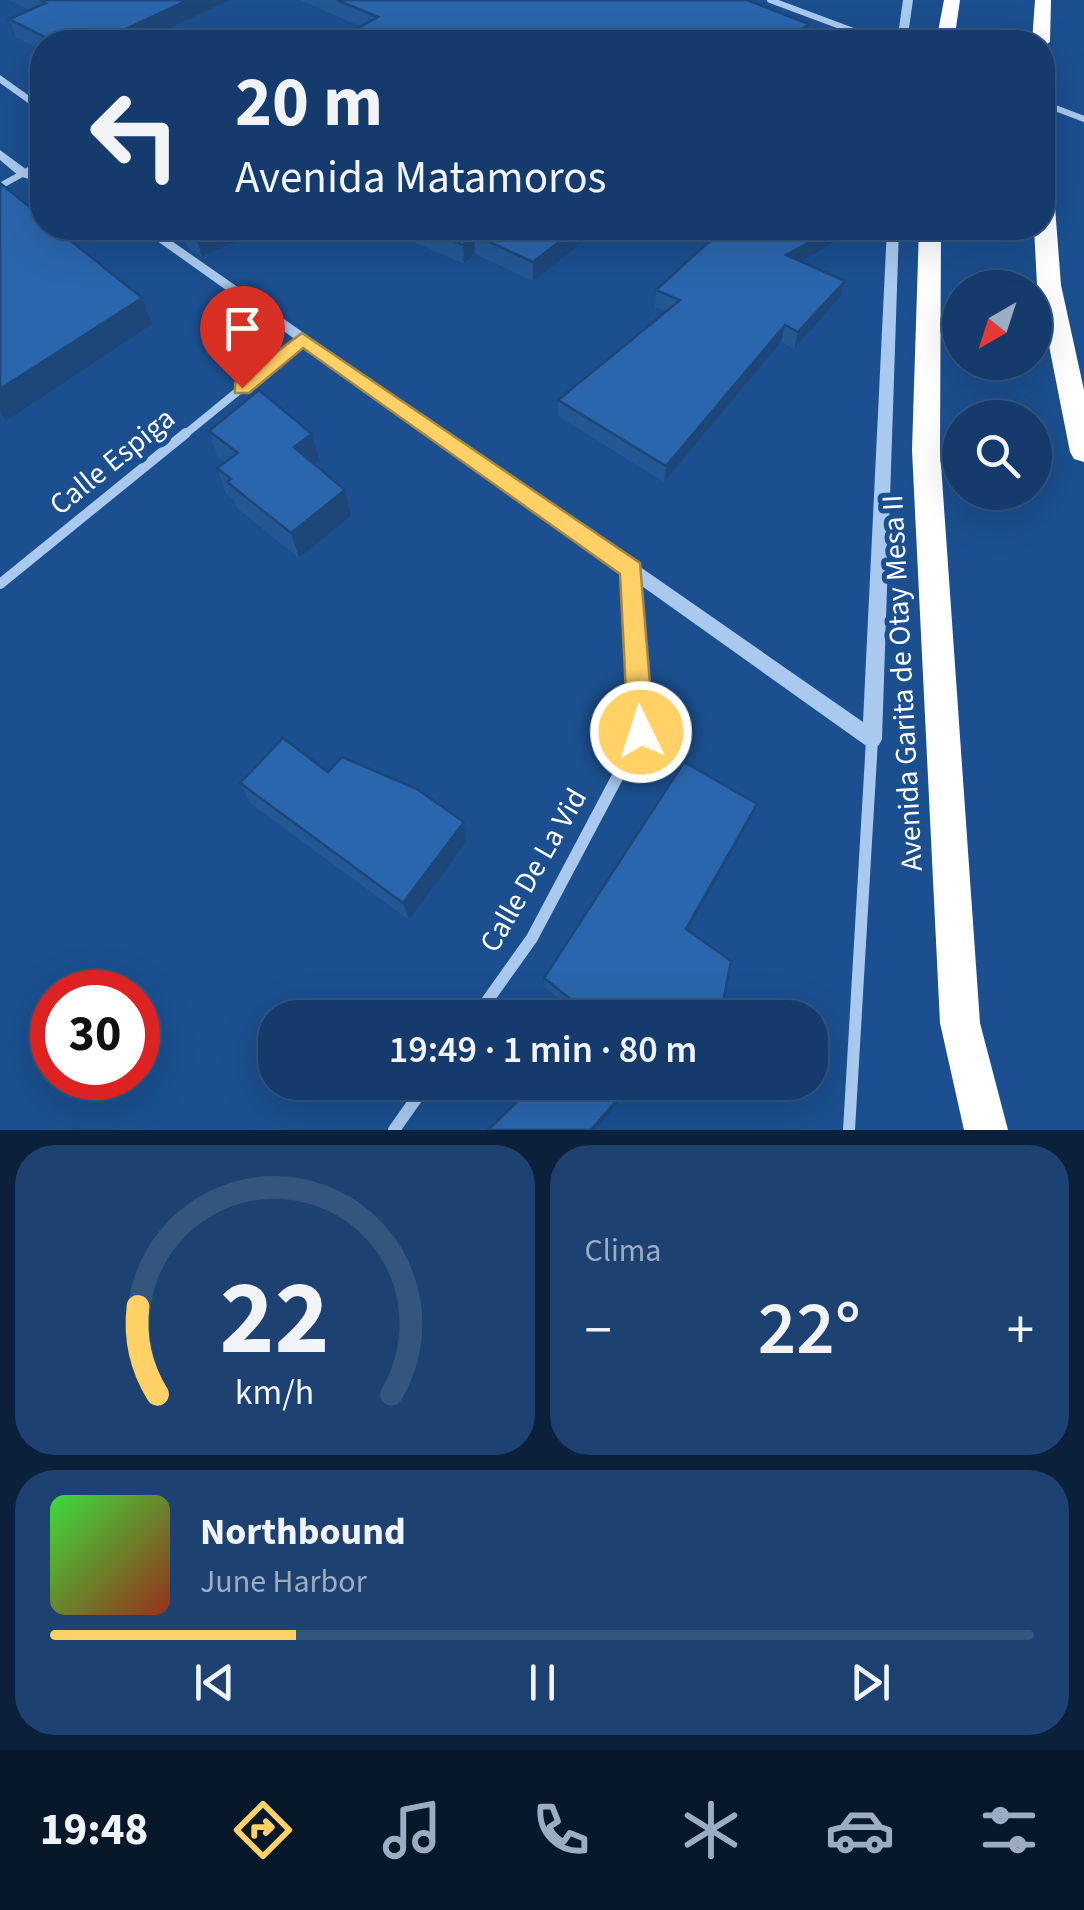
<!DOCTYPE html>
<html lang="es">
<meta charset="utf-8">
<style>
body{margin:0;font-family:"Source Sans 3",sans-serif;background:#1d4271;color:#f1f3f6;height:100vh;display:flex;flex-direction:column;font-size:38px;white-space:nowrap}
*{box-sizing:border-box;margin:0}
p{font-size:32px;color:#9dadc1}
.icon{flex:none;width:55px;height:55px;fill:none;stroke:currentColor;stroke-width:2;stroke-linecap:round;stroke-linejoin:round}
.map{position:relative;height:1130px;overflow:hidden}
.drawer{display:flex;flex-direction:column;gap:15px;padding:15px;background:#0b203b;flex:1}
.drawer>*{flex:none}
.banner{position:absolute;left:30px;top:30px;width:1025px;height:210px;border-radius:40px;box-shadow:0 10px 40px #0002,0 0 0 2px #33557e;background:#143b6b;color:#f1f3f6;overflow:hidden}
.needle{width:65px;rotate:219deg}
.tools{position:absolute;left:942px;top:270px;display:grid;gap:20px}
.tools a{display:grid;place-items:center;width:110px;height:110px;border-radius:50%;background:#143b6b;box-shadow:0 10px 40px #0002,0 0 0 2px #33557e;font-size:50px}
.speed{position:absolute;left:30px;top:970px;display:flex;gap:20px;font-size:50px;font-weight:700;text-align:center}
.speed>*{display:grid;place-content:center;width:130px;height:130px;border-radius:50%;background:#143b6b;box-shadow:0 10px 40px #0002,0 0 0 2px #33557e;line-height:1}
.speed .limit{border:15px solid #d22;background:#fff;color:#111}
.pin{position:absolute;display:grid;place-items:center;width:85px;height:85px;color:#fff;margin:-102px -42px;border-radius:50% 50% 50% 0;rotate:-45deg;box-shadow:0 0 10px #0007}
.pin .icon{rotate:45deg}
.me{position:absolute;width:110px;margin:-55px;rotate:356deg;stroke-linejoin:round;filter:drop-shadow(0 0 8px #0008)}
.turn{display:flex;align-items:center;gap:35px;height:210px;padding:0 40px;font-size:45px}
.turn .icon{width:130px;height:130px;stroke-width:2.5}
.turn b{display:block;font-size:70px;line-height:85px}
.big{font-size:75px;font-weight:600;line-height:1.1}
.drawer .tile{flex:1;display:flex;flex-direction:column;justify-content:center;gap:15px;min-width:0;padding:0 35px;border-radius:40px;background:#1d4271}
.drawer .dial{align-items:center;gap:0}
.dial svg{height:260px;overflow:visible;fill:none;stroke:#33557e;stroke-width:7;stroke-linecap:round;text-anchor:middle}
.dial text{fill:#f1f3f6;stroke:none}
.song{display:flex;align-items:center;gap:30px}
.cover{width:120px;height:120px;border-radius:15px;background:linear-gradient(135deg,hsl(120 70% 55%),hsl(10 70% 35%))}
.played{height:10px;border-radius:5px;background:linear-gradient(90deg,#ffd166 25%,#33557e 25%)}
.keys{display:flex;justify-content:space-around;direction:ltr}
.heat{display:flex;justify-content:space-between;align-items:center;font-size:55px;direction:ltr}
.drawer .tiles{flex:1;display:grid;gap:15px;grid-template-columns:1fr 1fr}
.tile:last-child{grid-column:span 2}
.trip{position:absolute;left:258px;top:1000px;width:570px;height:100px;border-radius:40px;background:#143b6b;box-shadow:0 10px 40px #0002,0 0 0 2px #33557e;font-weight:600;line-height:100px;text-align:center}
.menu{display:flex;height:160px;justify-content:space-around;align-items:center;background:#08182b;color:#9dadc1}
.menu .icon{width:70px;height:70px}
.menu .active{color:#ffd166}
.menu b{font-size:45px;color:#f1f3f6}
.map>svg:first-child{display:block}
.lines{fill:none;stroke-linecap:round;stroke-linejoin:round}
.minor-far3{stroke:#a9c9ee;stroke-width:6}
.minor-far2{stroke:#a9c9ee;stroke-width:8}
.minor-far1{stroke:#a9c9ee;stroke-width:10}
.minor{stroke:#a9c9ee;stroke-width:12}
.tertiary{fill:#a9c9ee;fill-rule:evenodd}
.motorway{fill:#fff;fill-rule:evenodd}
.wall{fill:#245895}
.shaded-wall{fill:#1d4779}
.building{fill:#2a66ad;stroke:#1d4779;stroke-width:2.5}
.route{fill:#ffd166;stroke:#a68842;stroke-width:2.5}
.labels{text-anchor:middle;stroke-width:10;stroke-linejoin:round;paint-order:stroke}
.street-label{font-size:30px;fill:#fff;stroke:#1b4f8f}
</style>
<div class="map">
<svg width="1084" height="1130" viewBox="0 0 1084 1130">
<rect width="100%" height="100%" fill="#1b4f8f"/>
<g class="lines">
<path class="minor-far3" d="M770 0 883 42
M1042 103 1084 119
M0 186 42 163"/>
<path class="minor-far2" d="M183 436 302 339"/>
<path class="minor-far1" d="M632 569 641 732 635 743
M0 584 186 433"/>
<path class="minor" d="M475 1018 532 938 637 740
M394 1130 428 1082
M849 1130 872 740"/>
<path class="tertiary" d="M903 0H913L907 42H897Z
M0 75 42 105V113L0 83Z
M0 150 27 170 42 175V183L19 176 0 160Z
M139 228H153L863 722 887 228H899L882 739 879 745 872 748 865 745Z"/>
<path class="motorway" d="M944 0H960L954 42H936Z
M1035 0H1051L1050 42 1042 47V42H1032Z
M1042 175 1053 181 1061 285 1084 390V462L1074 459 1070 452 1037 285 1034 228H1042Z
M919 228H941L940 450 980 1023 1008 1130H964L940 1023 912 450Z"/>
</g>
<path class="wall" d="M8 0H229L141 42H42V51L16 37 9 19 30 10Z
M300 0H747L806 42 361 27Z
M179 228H267L202 257 189 249Z
M382 228H590L589 237 533 281 475 254 464 264Z
M724 228H841L838 240 800 261 840 297 794 349 781 342 664 482 558 416V400L666 311 655 307 656 290Z
M209 431 319 460 314 464 345 490 351 516 299 558 237 508 234 500 226 494 217 468 225 462 218 458Z
M328 772 464 822 467 841 409 920 250 803 240 783Z
M757 804 752 817 688 930 720 1018H582L544 987V978Z
M671 1082H707L704 1096 700 1103Z"/>
<path class="shaded-wall" d="M188 0H229L141 42H98Z
M809 24 804 42H784Z
M220 228H267L202 257 196 238Z
M577 228H590L589 237 533 281V262Z
M836 228H841L838 240 782 272 786 255Z
M474 235 475 254 464 264 463 245Z
M845 281 840 297 794 349 798 332Z
M142 298 152 324 6 421 0 410V389Z
M785 325 781 342 664 482 666 466Z
M312 434 319 460 301 473 294 447Z
M345 490 351 516 299 558 291 533Z
M757 804 752 817 683 939 686 929Z
M464 822 467 841 409 920 403 903Z
M632 1082H635L595 1130H591Z"/>
<path class="building" d="M40 0H188L98 42H55L9 19 46 3Z
M337 0H747L809 24 784 42H332L378 17Z
M0 183 42 217V228H55L142 298 0 389Z
M182 228H220L196 238Z
M423 228H577L533 262 474 235 463 245Z
M724 228H836L786 255 845 281 798 332 785 325 666 466 558 400 680 300 656 290Z
M259 390 312 434 294 447 345 490 291 533 227 482 231 479 217 468 238 453 209 431Z
M283 738 328 772 342 757 417 789 464 822 403 903 240 783Z
M684 762 757 804 686 929 731 961 720 1018H594L544 978Z
M537 1082H632L591 1130H488Z
M686 1082H707L704 1096Z"/>
<path class="route" d="M302 333 640 563 654 732 650 740 641 744 632 740 628 732 620 574 303 348 249 393H235V383Z"/>
<g class="labels">
<g class="street-label">
<text transform="translate(112 461) rotate(-39)" y="10">Calle Espiga</text>
<text transform="translate(902 683) rotate(-93)" y="10">Avenida Garita de Otay Mesa II</text>
<text transform="translate(533 870) rotate(-60)" y="10">Calle De La Vid</text>
</g>
</g>
</svg>
<div class="tools">
<a><svg class="needle" viewBox="-14 -14 28 28"><path d="M0-13l5 13h-10z" fill="#e53935"/><path d="M0 13l5-13h-10z" fill="#9dadc1"/></svg></a>
<a><svg class="icon" aria-label="search" viewBox="0 0 24 24"><circle cx="10" cy="10" r="6"/><path d="M15 15l6 6"/></svg></a>
</div>
<div class="speed"><div class="limit">30</div></div>
<div class="pin" style="left:242px;top:388px;background:#d93025"><svg class="icon" aria-label="arrive" viewBox="0 0 24 24"><path d="M6 21V4h12l-3 4 3 4H6"/></svg></div>
<svg class="me" style="left:641px;top:732px" viewBox="-20 -20 40 40"><circle r="17" fill="#ffd166" stroke="#fff" stroke-width="3"/><path d="M0-11L8 9 0 5-8 9z" fill="#fff"/></svg>
<div class="trip">19:49 · 1 min · 80 m</div>
<div class="banner">
<div class="turn"><svg class="icon" aria-label="left" viewBox="0 0 24 24"><path d="M17 20v-9H6M10 6l-5 5 5 5"/></svg><div><b>20 m</b>Avenida Matamoros</div></div>
</div>
</div>
<section class="drawer">
<div class="tiles">
<div class="tile dial"><svg viewBox="0 0 100 80">
<path d="M14 69A42 42 0 1 1 86 69"/>
<path d="M14 69A42 42 0 0 1 8 42" stroke="#ffd166"/>
<text x="50" y="56" font-size="32" font-weight="700">22</text>
<text x="50" y="72" font-size="11">km/h</text>
</svg></div>
<div class="tile"><p>Clima</p>
<div class="heat"><a>−</a><b class="big">22°</b><a>+</a></div>
</div>
<div class="tile">
<div class="song"><i class="cover"></i><div><b>Northbound</b><p>June Harbor</p></div></div>
<div class="played"></div>
<div class="keys"><svg class="icon" aria-label="previous" viewBox="0 0 24 24"><path d="M18 5L8 12l10 7zM5 5v14"/></svg><svg class="icon" aria-label="pause" viewBox="0 0 24 24"><path d="M8 5v14M16 5v14"/></svg><svg class="icon" aria-label="next" viewBox="0 0 24 24"><path d="M6 5l10 7-10 7zM19 5v14"/></svg></div>
</div>
</div>
</section>
<nav class="menu">
<b>19:48</b>
<svg class="icon active" aria-label="directions" viewBox="0 0 24 24"><path d="M12 3l9 9-9 9-9-9zM9 14v-3h6M13 9l2 2-2 2"/></svg>
<svg class="icon" aria-label="music" viewBox="0 0 24 24"><path d="M9 18V5l10-2v13"/><circle cx="6" cy="18" r="3"/><circle cx="16" cy="16" r="3"/></svg>
<svg class="icon" aria-label="phone" viewBox="0 0 24 24"><path d="M5 4h4l2 5-3 2q2 4 5 5l2-3 5 2v4C11 20 4 13 5 4z"/></svg>
<svg class="icon" aria-label="climate" viewBox="0 0 24 24"><path d="M12 3v18M4 7l16 10M4 17L20 7"/></svg>
<svg class="icon" aria-label="car" viewBox="0 0 24 24"><path d="M5 17H2v-5l4-1 3-4h7l3 4 3 1v5h-3M9 17h6M6 11h13"/><circle cx="7" cy="17" r="2"/><circle cx="17" cy="17" r="2"/></svg>
<svg class="icon" aria-label="filters" viewBox="0 0 24 24"><path d="M4 7h16M4 17h16"/><circle cx="9" cy="7" r="2"/><circle cx="15" cy="17" r="2"/></svg>
</nav>
